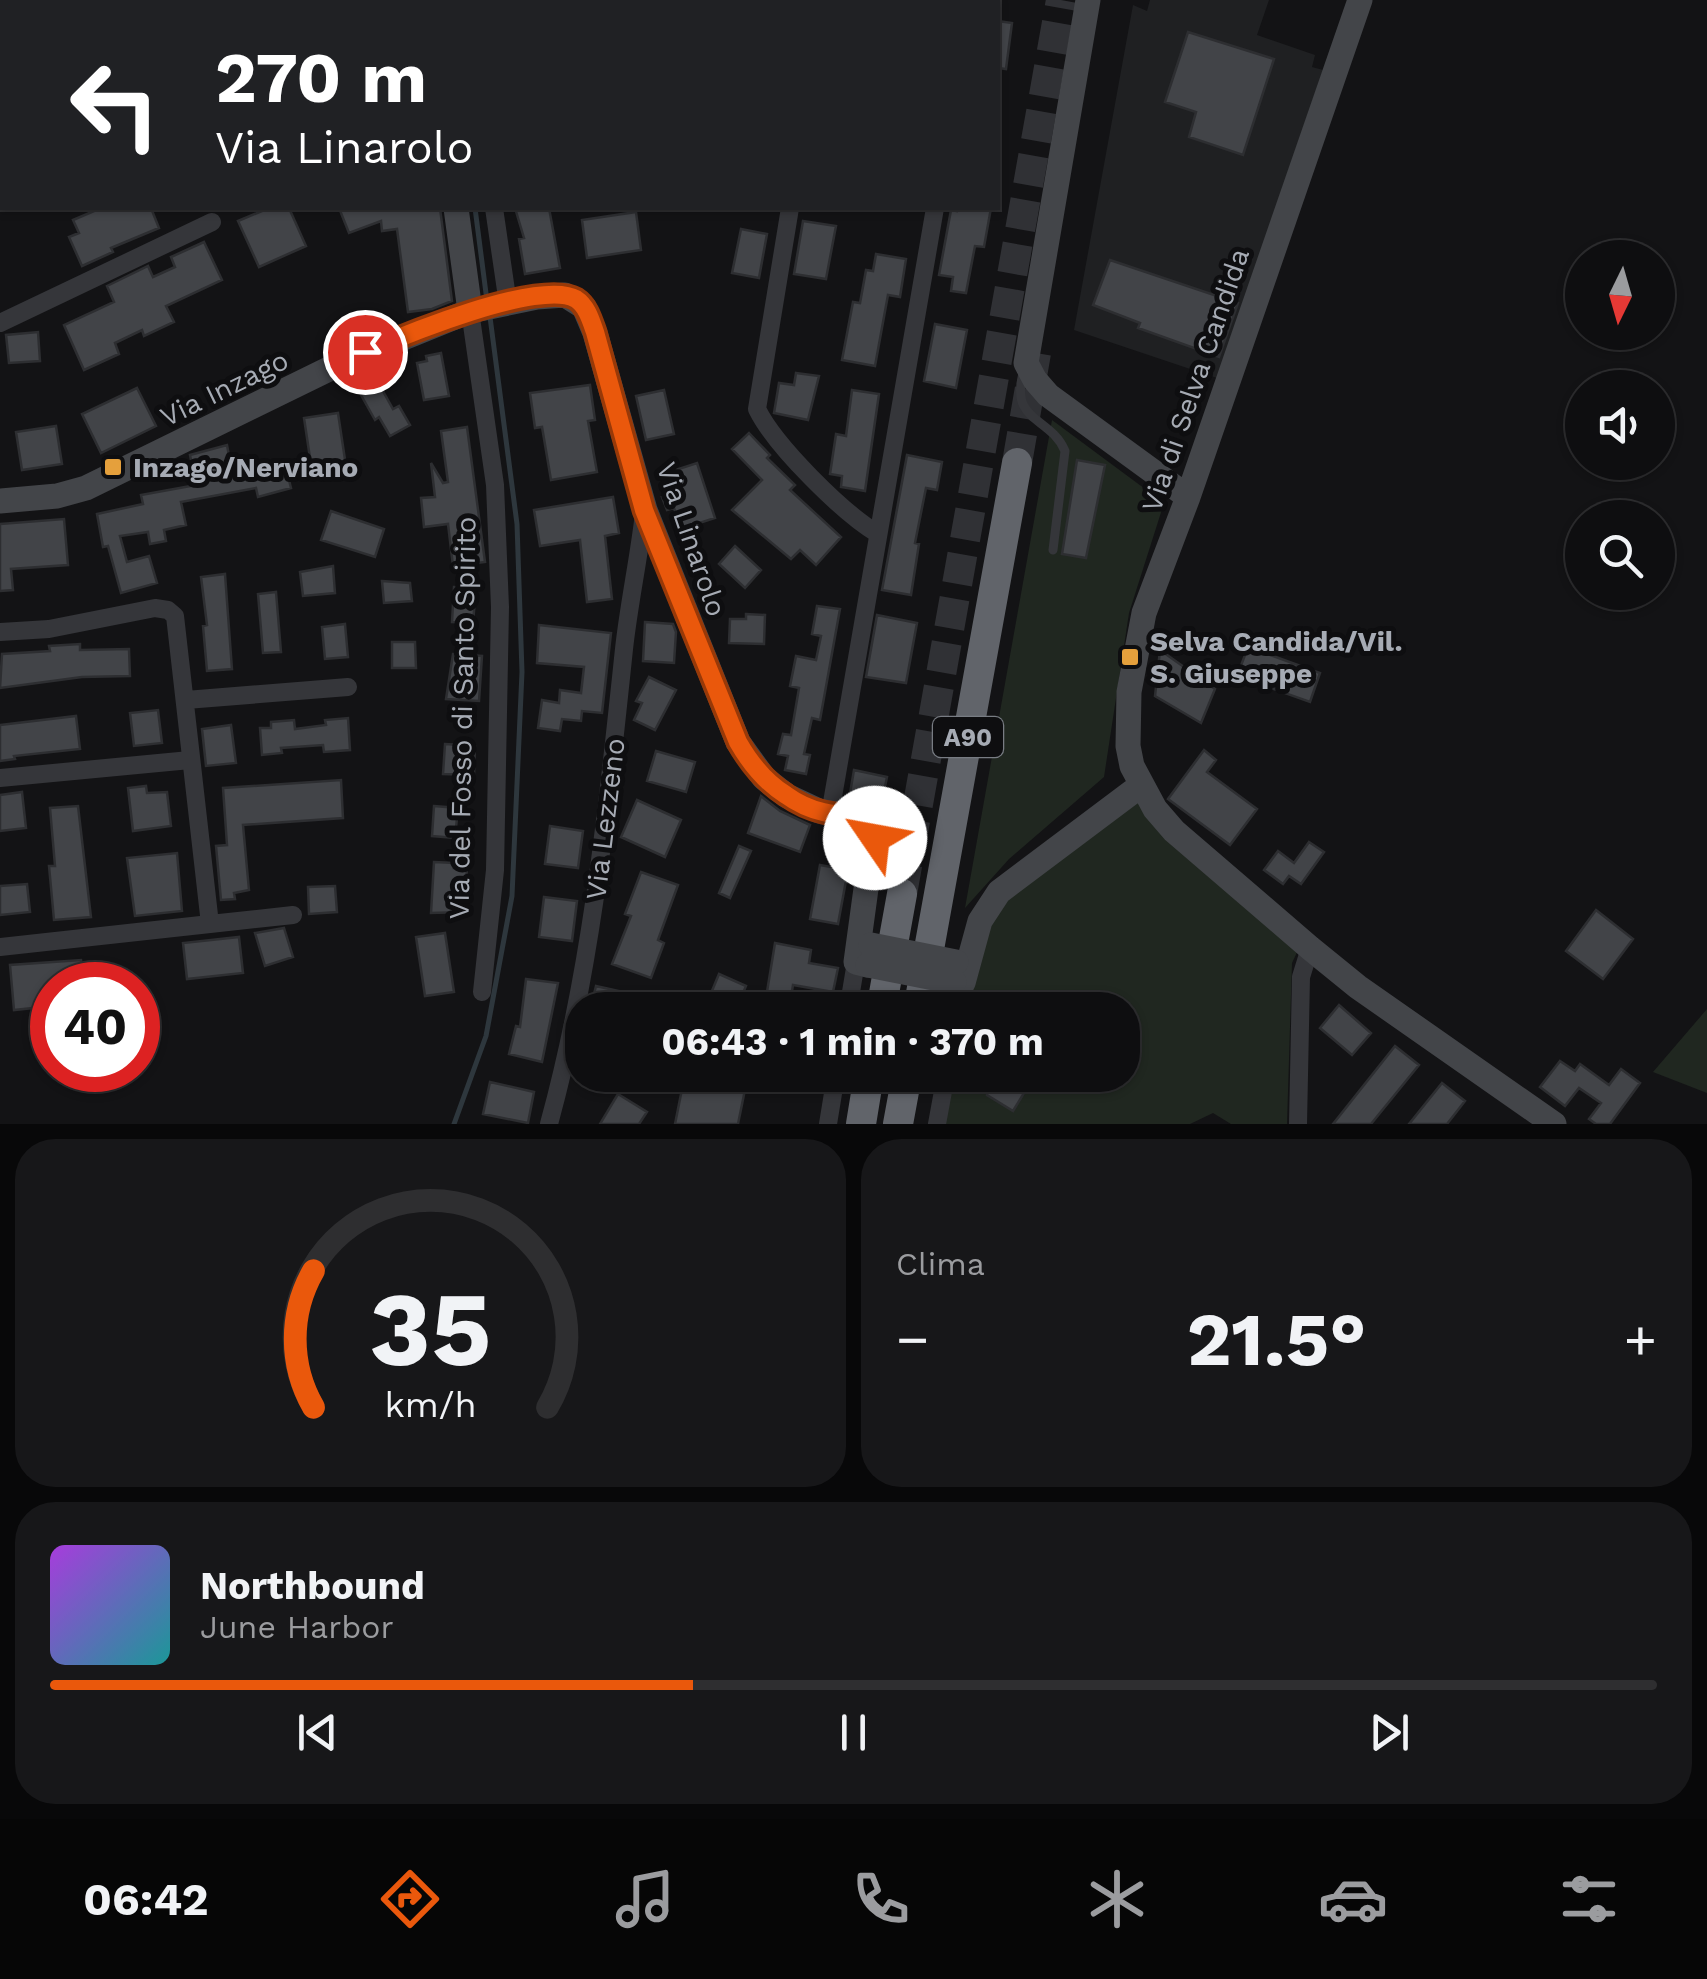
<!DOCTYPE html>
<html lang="it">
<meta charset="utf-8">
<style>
body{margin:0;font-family:"Work Sans",sans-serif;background:#171719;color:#f1f3f6;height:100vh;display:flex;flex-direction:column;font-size:38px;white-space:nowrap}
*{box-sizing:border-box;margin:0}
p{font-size:32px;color:#9b9c9f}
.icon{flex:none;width:55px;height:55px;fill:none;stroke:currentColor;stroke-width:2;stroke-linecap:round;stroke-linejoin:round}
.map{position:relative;height:1124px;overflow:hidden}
.details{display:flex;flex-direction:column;gap:15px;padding:15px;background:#080809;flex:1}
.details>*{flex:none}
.top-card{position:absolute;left:0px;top:0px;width:1000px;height:210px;box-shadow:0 2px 8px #0004,0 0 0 2px #2e2e30;background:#202124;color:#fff;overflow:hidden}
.needle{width:65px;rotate:185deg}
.fabs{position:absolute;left:1565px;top:240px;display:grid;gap:20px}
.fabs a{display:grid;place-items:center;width:110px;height:110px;border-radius:50%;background:#0e0e10;box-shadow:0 2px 8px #0004,0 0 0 2px #2e2e30;font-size:50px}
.speed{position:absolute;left:30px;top:962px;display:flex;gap:20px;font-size:50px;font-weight:700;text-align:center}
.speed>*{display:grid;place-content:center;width:130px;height:130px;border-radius:50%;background:#0e0e10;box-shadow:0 2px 8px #0004,0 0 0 2px #2e2e30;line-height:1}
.speed .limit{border:15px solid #d22;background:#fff;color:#111}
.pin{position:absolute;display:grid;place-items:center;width:85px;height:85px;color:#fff;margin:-42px;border:5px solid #fff;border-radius:50%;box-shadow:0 2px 10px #0007}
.me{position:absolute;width:110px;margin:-55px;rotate:303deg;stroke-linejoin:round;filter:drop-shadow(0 0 8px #0008)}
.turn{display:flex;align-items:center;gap:35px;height:210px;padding:0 50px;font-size:45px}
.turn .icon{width:130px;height:130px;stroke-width:2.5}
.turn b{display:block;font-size:70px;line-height:85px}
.big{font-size:75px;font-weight:700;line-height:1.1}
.details .widget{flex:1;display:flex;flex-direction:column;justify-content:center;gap:15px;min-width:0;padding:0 35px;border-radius:40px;background:#171719}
.details .dial{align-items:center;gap:0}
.dial svg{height:260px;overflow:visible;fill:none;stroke:#2e2e30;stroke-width:7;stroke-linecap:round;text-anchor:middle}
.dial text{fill:#f1f3f6;stroke:none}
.song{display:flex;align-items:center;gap:30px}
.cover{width:120px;height:120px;border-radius:15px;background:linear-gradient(135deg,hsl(280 70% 55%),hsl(180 70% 35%))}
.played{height:10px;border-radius:5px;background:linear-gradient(90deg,#ea580c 40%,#2e2e30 40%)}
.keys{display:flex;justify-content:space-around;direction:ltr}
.heat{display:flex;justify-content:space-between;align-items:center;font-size:55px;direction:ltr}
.details .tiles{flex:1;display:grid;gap:15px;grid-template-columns:1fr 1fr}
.widget:last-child{grid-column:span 2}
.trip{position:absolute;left:565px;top:992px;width:575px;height:100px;border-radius:40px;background:#0e0e10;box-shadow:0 2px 8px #0004,0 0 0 2px #2e2e30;font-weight:700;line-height:100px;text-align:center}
.dock{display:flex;height:160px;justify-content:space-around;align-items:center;background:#060606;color:#9b9c9f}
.dock .icon{width:70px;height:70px}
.dock .active{color:#ea580c}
.dock b{font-size:45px;color:#f1f3f6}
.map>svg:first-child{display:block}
.built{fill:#1f2022}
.green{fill:#202720}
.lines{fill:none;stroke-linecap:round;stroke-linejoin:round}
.stream{stroke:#2e373d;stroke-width:5}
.building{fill:#424448;stroke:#2d2e31;stroke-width:2.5}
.highway-tunnel{stroke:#303135;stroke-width:30;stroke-dasharray:30 15;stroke-linecap:butt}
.lane{stroke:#35363a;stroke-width:9}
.street{stroke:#35363a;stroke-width:18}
.secondary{stroke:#434549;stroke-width:25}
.highway{stroke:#61646a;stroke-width:30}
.secondary-bridge{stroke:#434549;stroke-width:25}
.route-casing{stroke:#983908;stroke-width:25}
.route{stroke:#ea580c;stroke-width:18}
.poi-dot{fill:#e5a03c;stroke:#0e0e10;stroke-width:4}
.labels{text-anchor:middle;stroke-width:10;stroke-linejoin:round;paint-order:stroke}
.shield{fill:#0e0e10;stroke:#787c83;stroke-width:2.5}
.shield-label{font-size:25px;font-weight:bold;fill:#a6abb4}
.street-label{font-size:28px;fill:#a6abb4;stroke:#0e0e10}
.poi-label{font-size:28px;font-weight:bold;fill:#a6abb4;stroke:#0e0e10;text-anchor:start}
</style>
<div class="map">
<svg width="1707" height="1124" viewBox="0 0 1707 1124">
<rect width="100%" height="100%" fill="#131315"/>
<path class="built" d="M1150 0H1269L1257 35 1315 55 1312 67 1323 70 1217 378 1074 330 1133 5 1147 11Z"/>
<path class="green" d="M1052 420 1164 503 1129 613 1104 777 1009 859 965 908Z
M1133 796 1299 948 1292 963 1287 1124H1231L1213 1113 1190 1124H945L955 1075H1122V1010H967C974 980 978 947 991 919 1009 881 1098 824 1133 796Z
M1707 1009V1093L1653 1072Z"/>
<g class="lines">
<path class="stream" d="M448 0V2
M475 208 487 301
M454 1124 486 1036 512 896 522 672 517 524 490 317"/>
</g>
<path class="building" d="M998 21 1012 23 1006 69 998 68Z
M1188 32 1274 59 1243 155 1189 137 1196 112 1165 102Z
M101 208H151L159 228 111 248 113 252 82 266 69 237 79 233 73 220Z
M269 208H289L306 246 259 267 238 221Z
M339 208H440L452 301 432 309 408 312 397 229 382 231 381 221 349 233Z
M515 208H549L560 268 525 274 519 239 524 238Z
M958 208H991L984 247 975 246 966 293 951 291 953 277 939 275 951 210 957 211Z
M636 212 641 250 587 258 582 220Z
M803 221 836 226 826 279 794 274Z
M741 229 767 234 759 278 732 273Z
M204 242 222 280 166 306 174 322 144 336 142 330 115 343 119 354 84 370 64 325 114 302 107 286 148 266 153 277 175 267 171 257Z
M876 254 906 259 900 297 888 295 875 366 842 360 853 302 860 303 866 270 873 271Z
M1110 260 1238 303 1219 357 1138 328 1140 323 1093 305Z
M935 324 967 330 956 388 924 381Z
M38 332 40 361 9 363 6 335Z
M441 353 449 396 424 400 417 363 427 361 426 356Z
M796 373 819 376 808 420 774 413 779 383 794 385Z
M379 384 393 409 399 406 410 425 390 436 379 417 375 420 361 395Z
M590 385 595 420 588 421 597 472 551 480 542 427 535 428 530 393Z
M137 388 156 426 101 453 82 414Z
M664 390 674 434 646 440 636 396Z
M852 390 879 394 865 491 841 487 842 476 830 474 836 434 846 436Z
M338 413 347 473 313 478 304 418Z
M56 426 62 464 22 470 16 432Z
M467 427 485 562 453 566 448 524 424 527 421 498 435 497 431 463 443 483 448 482 441 431Z
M749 433 770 455 767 458 795 485 790 490 841 537 816 565 800 550 791 559 732 510 762 480 732 449Z
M227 445 232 472 284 460 291 488 258 497 256 488 181 502 186 525 164 530 166 541 150 544 148 532 120 536 127 562 149 556 157 583 121 593 108 546 103 547 97 514 143 504 141 495 196 485 190 455Z
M907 455 942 462 937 490 926 488 915 543 919 544 911 595 882 590Z
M1077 460 1105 465 1086 558 1062 554Z
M697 463 715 518 681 529 674 508 667 510 662 497 670 495 663 474Z
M613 497 619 533 605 536 612 599 587 602 580 540 540 546 534 510Z
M331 511 384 529 375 557 321 540Z
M64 519 68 565 11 569 13 590 0 591V524Z
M735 546 761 570 745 588 719 564Z
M333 566 335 593 303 596 300 572Z
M225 574 232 669 207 671 203 626 207 625 201 577Z
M382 581 410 583 412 601 384 603Z
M454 587 476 588 473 623 452 622Z
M276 592 281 652 263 653 258 594Z
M817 606 840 609 820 720 812 718 804 754 810 755 806 774 785 770 788 756 778 754 783 734 791 735 799 688 790 686 796 656 816 660 821 636 812 634Z
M746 614 765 615 764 644 729 643 730 619H746Z
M877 615 917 623 906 683 866 677Z
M645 622 673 624 676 632 674 663 643 661Z
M345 624 348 657 325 659 322 627Z
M539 625 611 633 602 713 582 711 581 721 562 719 560 731 538 728 542 700 559 703 560 690 581 693 584 667 537 663Z
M392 642H415L416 668H392Z
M80 644V650L129 649 130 676 82 677 0 688 2 654 50 651 49 646Z
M1248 647 1320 673 1310 702 1237 676Z
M1160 650 1215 689 1201 723 1155 696Z
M453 654 482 656 479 701 446 699Z
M649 677 676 690 655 730 634 720 642 703 636 701Z
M158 710 162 743 134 746 130 713Z
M76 716 80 749 14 756 15 759 0 761V725Z
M348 718 350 750 324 752 323 745 281 748 282 753 262 755 260 728H271V722L294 720 295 729 326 725 325 720Z
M231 725 236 763 206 766 202 729Z
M445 744 475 746 474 775 443 774Z
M1204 750 1216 760 1207 772 1257 809 1230 845 1168 799Z
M656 751 695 762 686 792 647 781Z
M854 770 887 777 883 797 875 795 873 804 849 799Z
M341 780 343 818 243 825 249 890 234 893 235 899 221 900 216 846 227 845 223 788Z
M146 786 147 793 167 792 171 826 133 831 128 788Z
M22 792 26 828 0 831V795Z
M761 796 780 811 810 825 800 852 748 833Z
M637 800 681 820 665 857 621 837Z
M78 806 91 917 54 920 49 866H55L50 808Z
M434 806 458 808 455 838 432 836Z
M550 826 583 831 578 868 545 864Z
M1309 842 1324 852 1301 884 1289 876 1283 884 1264 870 1278 851 1294 863Z
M739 846 751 851 730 898 719 893Z
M177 853 182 911 135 916 127 858Z
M434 862 455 863 454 868H467L464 912 431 913Z
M820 865 848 870 838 924 810 919Z
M641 872 678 885 658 940 664 943 651 978 612 964 631 916 625 914Z
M27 884 30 912 0 915V886Z
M335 886 337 912 309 914 308 887Z
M544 897 577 901 572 941 539 937Z
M1596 910 1633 939 1603 979 1566 951Z
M284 928 293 957 265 966 255 933Z
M445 933 454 992 425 996 416 937Z
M239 937 243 973 187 979 183 943Z
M775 943 811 950 809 963 838 968 833 992 793 985 789 1010H764Z
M81 960 84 985H52V1006L14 1010 10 965Z
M719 974 746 986 736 1010H704Z
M526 979 558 983 542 1062 509 1054 516 1026 520 1027Z
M596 986 632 994 628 1010H590Z
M1339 1005 1371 1033 1352 1055 1320 1028Z
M1395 1046 1419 1065 1371 1124H1333Z
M1560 1061 1575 1071 1580 1064 1609 1085 1621 1069 1640 1083 1610 1124H1596L1589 1119 1601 1103 1579 1088 1565 1106 1540 1087Z
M694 1075H748L738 1124H675L682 1089 691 1091Z
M989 1075H1035L1013 1111 987 1095Z
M490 1082 534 1092 528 1123 483 1114Z
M1442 1083 1465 1101 1447 1124H1409Z
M618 1094 647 1112 639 1124H600Z"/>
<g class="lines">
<path class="highway-tunnel" d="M1017 463 1036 353
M902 894 1061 0"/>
<path class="lane" d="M1023 373C1010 423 1050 416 1065 451L1053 550"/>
<path class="street" d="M110 0V2
M164 2 170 0
M466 2V0
M890 2 896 0
M962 2 963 0
M0 5 2 7
M0 156 2 155
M494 208 508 304
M790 208 757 409C775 446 843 513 878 534
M470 311 495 485 500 607 495 870 482 992
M0 323 212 222
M0 632 49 629 155 608 168 610 175 616 210 924 0 947
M186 700 348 687
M0 778 190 760
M830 814 935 208
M210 924 293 915
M848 1010 856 962
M958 1010 963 983
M549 1124C592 967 607 810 624 649 629 603 639 558 644 513
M828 1124 836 1075
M937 1124 946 1075
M1298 1124 1301 977 1310 948"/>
<path class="secondary" d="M426 0V2
M1088 0 1026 363 1035 380 1048 395 1188 497
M1360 0 1188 497 1144 613 1129 692 1128 746 1132 766 1155 809 1174 831 1310 948 1358 987 1554 1124
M456 208 470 311
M0 501 57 496 86 488 337 365 470 311 537 297 565 295 584 307 595 333 645 510 738 742 764 778 787 796 819 811 859 818 874 830 856 962 868 965
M954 982 963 983 980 921 999 892 1140 786"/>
<path class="highway" d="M881 1010 902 894
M918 1010 1017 463
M861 1124 869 1075
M898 1124 907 1075"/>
<path class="secondary-bridge" d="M871 945 956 962
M868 965 954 982"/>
</g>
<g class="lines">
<defs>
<path id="route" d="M365 352C402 336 541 278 576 299 587 306 591 321 595 332L644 510 738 742C750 763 765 782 786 795 797 803 810 809 823 812 843 817 873 812 875 838"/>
</defs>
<use href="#route" class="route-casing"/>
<use href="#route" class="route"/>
</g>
<g class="poi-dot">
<rect x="103" y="457" width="20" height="20" rx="5"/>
<rect x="1120" y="647" width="20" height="20" rx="5"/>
</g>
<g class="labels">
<rect class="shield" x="933" y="717" width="70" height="40" rx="8"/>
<g class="shield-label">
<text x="968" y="746">A90</text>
</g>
<g class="street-label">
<text transform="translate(1195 380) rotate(-71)" y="10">Via di Selva Candida</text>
<text transform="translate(224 388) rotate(-26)" y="10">Via Inzago</text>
<text transform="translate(692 539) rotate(71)" y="10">Via Linarolo</text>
<text transform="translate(462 718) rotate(-89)" y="10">Via del Fosso di Santo Spirito</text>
<text transform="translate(605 819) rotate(-83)" y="10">Via Lezzeno</text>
</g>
<g class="poi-label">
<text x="133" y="477">Inzago/Nerviano</text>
<text x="1150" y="651">Selva Candida/Vil.<tspan x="1150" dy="32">S. Giuseppe</tspan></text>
</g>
</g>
</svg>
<div class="fabs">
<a><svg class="needle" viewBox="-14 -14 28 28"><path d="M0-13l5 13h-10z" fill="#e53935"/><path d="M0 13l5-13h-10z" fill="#9b9c9f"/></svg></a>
<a><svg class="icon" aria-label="sound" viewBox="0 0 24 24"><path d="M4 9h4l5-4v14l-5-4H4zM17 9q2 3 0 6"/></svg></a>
<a><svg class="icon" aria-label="search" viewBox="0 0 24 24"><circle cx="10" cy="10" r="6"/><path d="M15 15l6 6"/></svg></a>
</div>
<div class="speed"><div class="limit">40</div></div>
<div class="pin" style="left:365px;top:352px;background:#d93025"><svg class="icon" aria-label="arrive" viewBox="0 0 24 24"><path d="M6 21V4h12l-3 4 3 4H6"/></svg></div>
<svg class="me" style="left:875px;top:838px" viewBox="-20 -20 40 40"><circle r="19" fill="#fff"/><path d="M0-13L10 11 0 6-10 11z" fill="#ea580c"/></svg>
<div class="trip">06:43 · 1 min · 370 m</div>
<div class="top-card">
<div class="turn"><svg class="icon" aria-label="left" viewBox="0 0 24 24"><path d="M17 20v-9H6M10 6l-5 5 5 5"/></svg><div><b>270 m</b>Via Linarolo</div></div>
</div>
</div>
<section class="details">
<div class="tiles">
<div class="widget dial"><svg viewBox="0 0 100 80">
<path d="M14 69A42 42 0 1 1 86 69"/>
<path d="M14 69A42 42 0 0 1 14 27" stroke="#ea580c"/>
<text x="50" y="56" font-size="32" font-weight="700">35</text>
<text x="50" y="72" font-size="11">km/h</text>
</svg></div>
<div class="widget"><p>Clima</p>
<div class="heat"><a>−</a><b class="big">21.5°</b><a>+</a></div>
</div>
<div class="widget">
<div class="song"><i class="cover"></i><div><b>Northbound</b><p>June Harbor</p></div></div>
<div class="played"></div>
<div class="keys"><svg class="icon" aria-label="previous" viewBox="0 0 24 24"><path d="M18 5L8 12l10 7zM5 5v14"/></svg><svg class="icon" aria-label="pause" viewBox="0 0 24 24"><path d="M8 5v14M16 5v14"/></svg><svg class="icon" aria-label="next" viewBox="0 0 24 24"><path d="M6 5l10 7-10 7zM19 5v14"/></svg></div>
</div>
</div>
</section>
<nav class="dock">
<b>06:42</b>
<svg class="icon active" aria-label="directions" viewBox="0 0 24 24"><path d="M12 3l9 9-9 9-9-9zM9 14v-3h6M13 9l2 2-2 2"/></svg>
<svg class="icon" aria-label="music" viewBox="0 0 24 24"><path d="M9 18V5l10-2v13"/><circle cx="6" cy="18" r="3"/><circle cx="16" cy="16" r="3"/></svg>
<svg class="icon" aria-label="phone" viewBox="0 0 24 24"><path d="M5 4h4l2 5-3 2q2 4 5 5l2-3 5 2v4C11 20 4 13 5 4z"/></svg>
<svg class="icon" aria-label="climate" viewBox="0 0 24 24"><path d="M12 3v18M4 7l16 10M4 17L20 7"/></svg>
<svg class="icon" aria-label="car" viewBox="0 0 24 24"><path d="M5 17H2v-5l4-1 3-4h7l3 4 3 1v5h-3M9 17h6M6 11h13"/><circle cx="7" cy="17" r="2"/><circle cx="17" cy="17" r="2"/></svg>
<svg class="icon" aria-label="filters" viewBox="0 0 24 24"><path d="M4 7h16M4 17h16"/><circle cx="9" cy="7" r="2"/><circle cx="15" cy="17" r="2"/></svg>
</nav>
